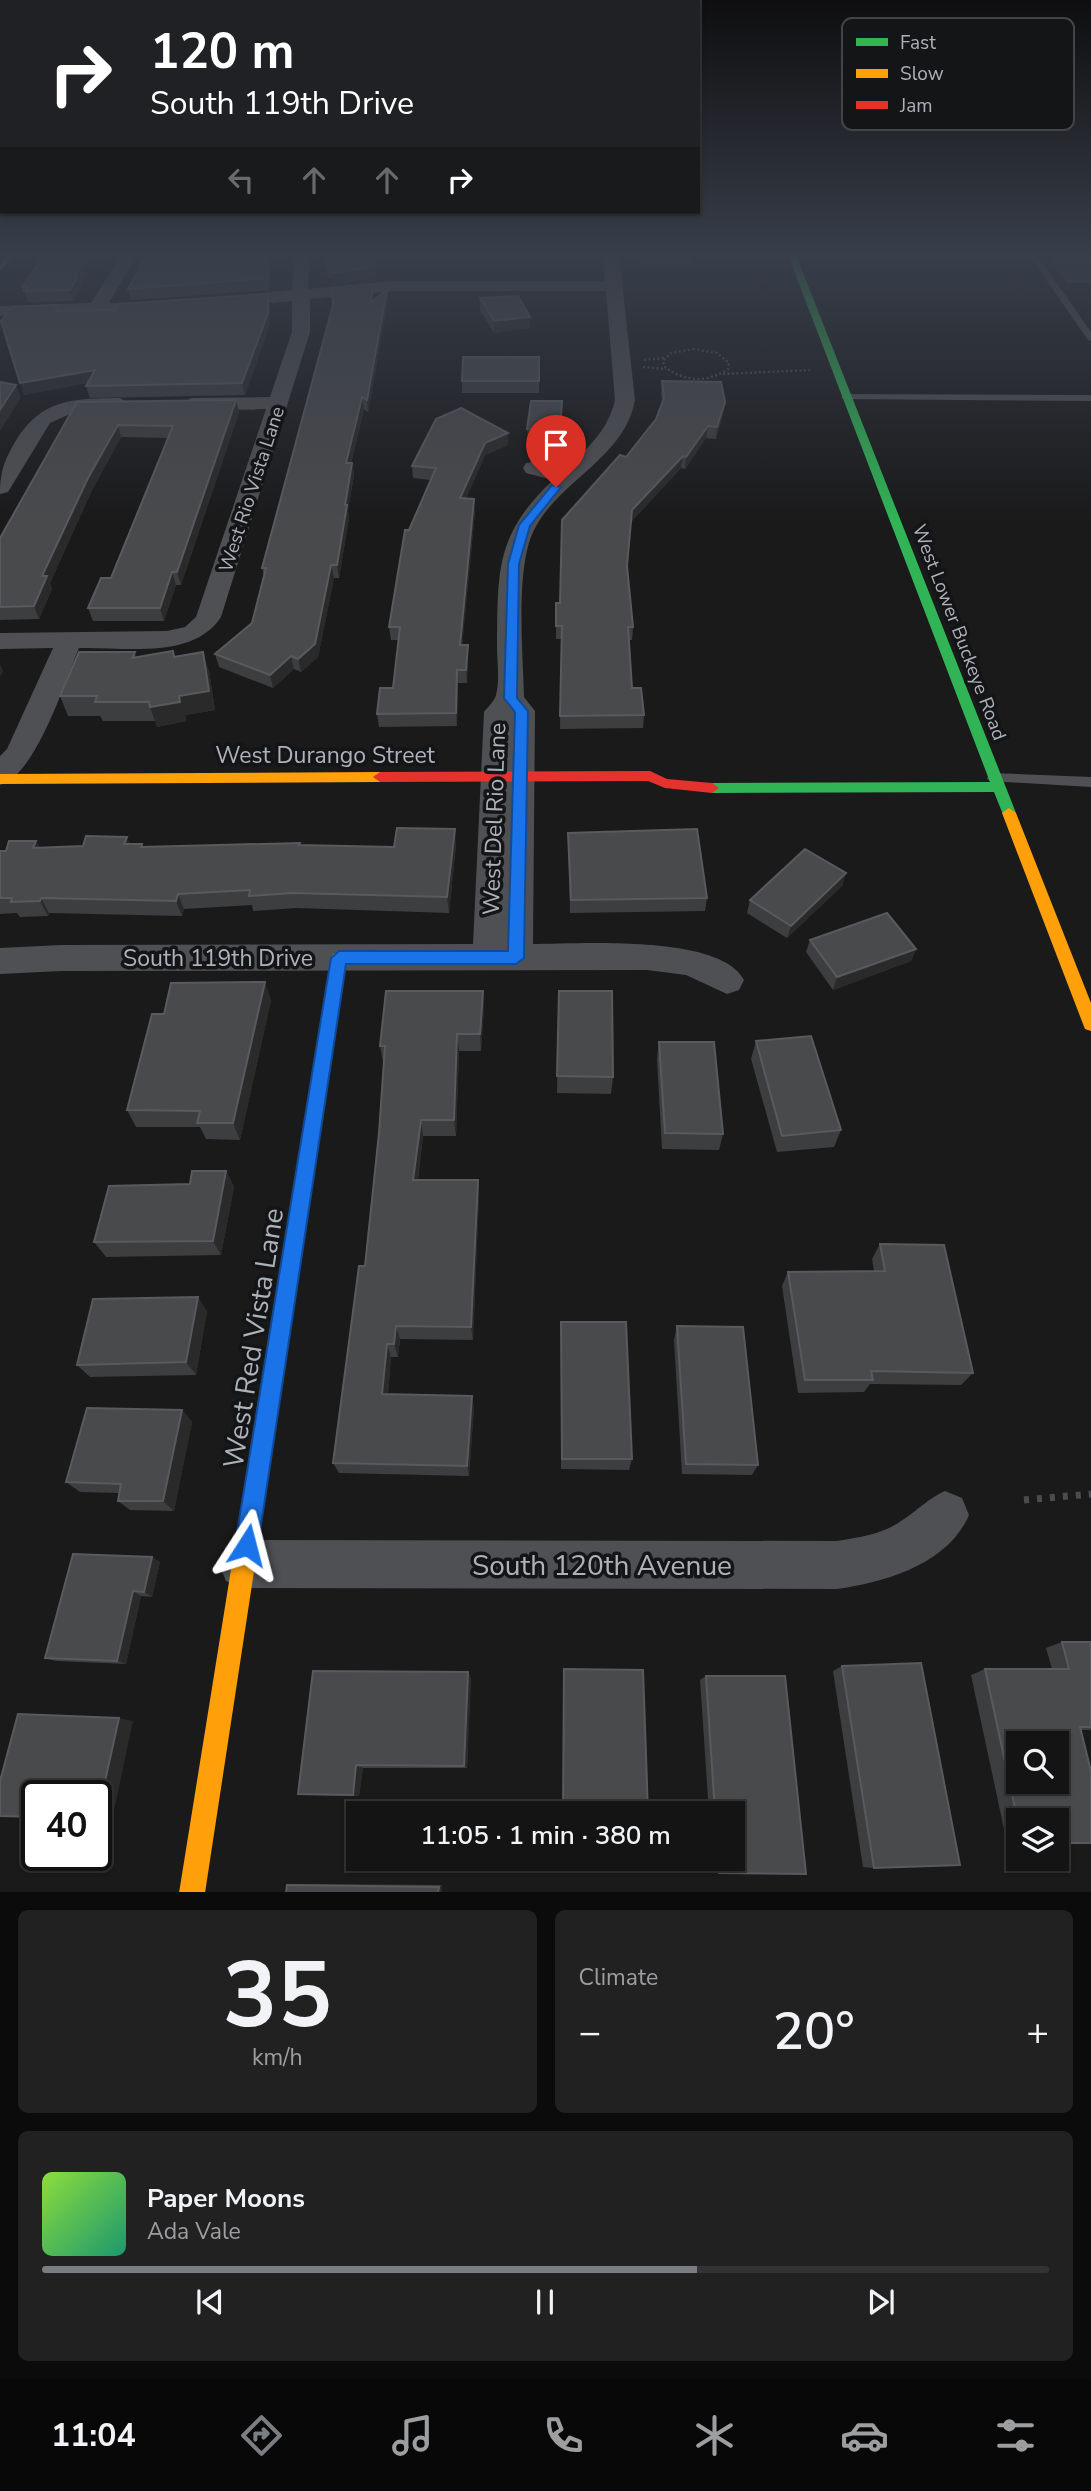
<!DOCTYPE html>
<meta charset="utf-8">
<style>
body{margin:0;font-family:"Nunito Sans",sans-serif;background:#212122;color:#f1f3f6;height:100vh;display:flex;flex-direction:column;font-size:26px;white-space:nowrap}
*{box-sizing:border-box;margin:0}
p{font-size:23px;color:#9d9ea0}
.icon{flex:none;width:38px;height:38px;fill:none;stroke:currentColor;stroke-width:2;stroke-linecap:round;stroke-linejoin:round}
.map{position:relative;height:1892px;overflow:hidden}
.drawer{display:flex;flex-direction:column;gap:18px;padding:18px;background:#0b0b0b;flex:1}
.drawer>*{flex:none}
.top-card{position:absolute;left:0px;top:0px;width:700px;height:214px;box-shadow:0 2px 5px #0004,0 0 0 2px #333334;background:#202124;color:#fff;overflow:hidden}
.buttons{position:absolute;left:1006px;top:1731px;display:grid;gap:14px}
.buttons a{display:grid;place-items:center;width:63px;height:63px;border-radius:0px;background:#141414;box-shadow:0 2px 5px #0004,0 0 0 2px #333334;font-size:35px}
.speed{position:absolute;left:21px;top:1780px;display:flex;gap:14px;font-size:35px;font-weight:700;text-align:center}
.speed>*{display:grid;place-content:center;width:91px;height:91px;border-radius:50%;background:#141414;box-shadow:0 2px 5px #0004,0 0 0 2px #333334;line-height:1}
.speed .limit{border:4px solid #111;border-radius:10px;background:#fff;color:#111}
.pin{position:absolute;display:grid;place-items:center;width:60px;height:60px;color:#fff;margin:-72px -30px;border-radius:50% 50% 50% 0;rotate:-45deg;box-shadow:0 0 7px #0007}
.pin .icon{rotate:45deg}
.me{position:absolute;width:77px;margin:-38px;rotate:9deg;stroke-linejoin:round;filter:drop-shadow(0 0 5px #0008)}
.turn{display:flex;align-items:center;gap:24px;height:147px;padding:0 35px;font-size:32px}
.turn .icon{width:91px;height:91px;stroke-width:2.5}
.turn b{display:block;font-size:49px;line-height:60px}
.lanes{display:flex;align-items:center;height:66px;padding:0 35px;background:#0003;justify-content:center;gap:35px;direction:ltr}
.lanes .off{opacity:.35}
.big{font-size:52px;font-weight:600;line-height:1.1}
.drawer .card{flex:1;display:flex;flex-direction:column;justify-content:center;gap:10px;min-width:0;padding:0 24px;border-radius:10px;background:#212122}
.drawer .dial{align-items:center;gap:0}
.dial b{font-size:91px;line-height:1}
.song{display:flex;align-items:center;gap:21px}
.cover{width:84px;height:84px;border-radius:10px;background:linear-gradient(135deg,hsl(90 70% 55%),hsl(160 70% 35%))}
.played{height:7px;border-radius:4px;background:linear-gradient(90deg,#7a7d82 65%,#333334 65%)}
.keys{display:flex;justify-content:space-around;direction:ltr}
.heat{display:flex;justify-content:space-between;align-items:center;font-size:38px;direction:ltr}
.drawer .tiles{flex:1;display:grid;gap:18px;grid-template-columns:1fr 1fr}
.card:last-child{grid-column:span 2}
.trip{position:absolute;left:346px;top:1801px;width:399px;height:70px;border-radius:0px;background:#141414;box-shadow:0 2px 5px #0004,0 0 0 2px #333334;font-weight:600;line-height:70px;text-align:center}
.tabs{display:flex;height:112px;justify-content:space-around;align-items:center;background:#080808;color:#9d9ea0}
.tabs .icon{width:49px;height:49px}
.tabs .active{color:#7a7d82}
.tabs b{font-size:32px;color:#f1f3f6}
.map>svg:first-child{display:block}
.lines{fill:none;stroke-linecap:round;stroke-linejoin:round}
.path-far1{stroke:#4a4c4e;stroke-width:2.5;stroke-dasharray:2 2.5;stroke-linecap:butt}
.path{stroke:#4a4c4e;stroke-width:7;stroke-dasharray:5 8;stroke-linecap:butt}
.lane{fill:#4f5053;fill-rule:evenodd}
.street{fill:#4f5053;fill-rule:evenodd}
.fast{fill:#30b455;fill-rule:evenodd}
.slow{fill:#ff9f0a;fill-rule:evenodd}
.jam{fill:#e5322d;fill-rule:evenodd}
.wall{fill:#3c3e3f}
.shaded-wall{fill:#2a2a2b}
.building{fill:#494a4c;stroke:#585a5e;stroke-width:2;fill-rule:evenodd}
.route{fill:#1a73e8;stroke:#114b97;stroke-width:2}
.labels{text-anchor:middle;stroke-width:7;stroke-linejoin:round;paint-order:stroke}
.far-street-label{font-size:19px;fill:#adb2ba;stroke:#141517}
.street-label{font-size:23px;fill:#adb2ba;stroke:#141517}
.near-street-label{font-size:28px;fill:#adb2ba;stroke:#141517}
.key{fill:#141517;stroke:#424448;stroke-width:2}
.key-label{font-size:19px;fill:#adb2ba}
</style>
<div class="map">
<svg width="1091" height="1893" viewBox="0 0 1091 1893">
<rect width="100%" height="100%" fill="#1a1a1b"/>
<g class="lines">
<path class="path-far1" d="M693 349 717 353 729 363 728 369C708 383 683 382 664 366L663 361 671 353Z
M644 360 664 358
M643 367 666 369
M723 374 810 370"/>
<path class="path" d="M1024 1500 1091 1494"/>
<path class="lane" d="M1029 255H1037L1091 332V341L1088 340Z
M846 394 1091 395V401L843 399 841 397Z
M994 773 1091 777V787L989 781 987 778 989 775Z"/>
<path class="street" d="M121 255H137L109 303 162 302 171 307 168 311 0 316V306L91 303Z
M294 255H310L308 289 394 281H605L603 255H619L635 400C624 459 559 480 534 530 515 568 523 653 524 697L535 711 533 944C580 944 720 934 744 980L739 990 727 994 686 975 647 970 61 971 0 974V948L61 945 473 944 484 712C488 707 495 700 496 695 500 680 497 661 497 646 498 570 495 535 553 480L526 473 523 468 526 463 534 462 564 470C587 449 608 431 615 400L606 291H394L310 299V332L221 617C193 660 125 647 79 648 65 681 36 775 0 785V756L7 749 53 648 0 649V633L167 631 185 627 196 617 266 409 191 410 181 404 191 398 270 397 292 332V301L223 307 214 302 223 297 292 290Z
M120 398 130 404 127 408 72 413 50 423 8 492 0 494C0 472 4 461 15 442 42 398 72 399 120 398Z
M945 1491 962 1498 969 1515C948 1564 886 1582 837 1589L243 1588 226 1581 219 1564 226 1547 243 1540 837 1541C861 1537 884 1534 904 1519 919 1509 929 1498 945 1491Z"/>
<path class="fast" d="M7 255H15L0 271V264Z
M788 255H796L1016 813 1014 817H1004L994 792 712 793 705 788 712 783 990 782Z
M339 952 345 954 347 958 278 1414 274 1421 267 1425 260 1421 256 1414 331 958 333 954Z"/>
<path class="slow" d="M380 772 387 777 380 782 0 784V774Z
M1009 808 1016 813 1091 1003V1031L1085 1029 1083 1024 1002 813Z
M267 1403 274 1407 278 1414 205 1893H179L256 1414 260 1407Z"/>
<path class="jam" d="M650 771 667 779 712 783 719 788 712 793 665 788 648 781 380 782 373 777 380 772Z"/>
</g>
<path class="wall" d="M326 255H377L375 278 333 284 332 279H328Z
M508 255H536L534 256 533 263 508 262Z
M639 255H693L692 265H643Z
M1049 255H1091V283H1067L1048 258Z
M270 271V290L131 300 128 289Z
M81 284 82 287 73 301 28 302 22 287Z
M387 290 388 301 368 412 364 409 351 463H352L354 475 348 510 349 518 339 578H334L318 657 301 672 294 669 273 688 219 667 215 654 252 623 264 577 262 568 374 296 373 300Z
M480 298 530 317V328L494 333 480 310Z
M270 306V324L245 395 90 398 86 386 87 383 24 395 61 311 115 310Z
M539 357V393H462V381Z
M662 381 725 402 723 414 716 439 706 438 685 469 681 468 631 522 627 567 633 627 632 640H628L632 688 644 715 643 728 560 729 561 639H556V603H560L626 457 656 419 662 403 661 393Z
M236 400 239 412 181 585H176L164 621H93L88 608 111 578 168 438 121 437 92 490 50 583 52 589 39 619 0 620V538L77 402Z
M562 413 559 441H528L527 429Z
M508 433V445L485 455 466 499 475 512 462 645 468 658 467 683H458L457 726 379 727 377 714 393 688 399 640H391L389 627 409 530 431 480 413 478 412 466Z
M173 651 175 657 209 671 215 710 185 715 186 721 157 727 155 721H103L100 716H68L60 696 135 652 136 657Z
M568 833 707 898 705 911 570 913Z
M36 841 40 848 131 844H142L144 847 300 845 394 847 456 845 449 913 296 908 253 911 252 905 184 909 182 916 49 913 48 916 20 917 17 913 0 914V851H6Z
M846 873 842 886 787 938 747 913 750 900Z
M810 940 916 949 911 961 833 990 806 952Z
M483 991 484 1008 481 1051H459L456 1136H423L418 1180H478L479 1195 473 1340 400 1339 398 1357H391L388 1394 474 1407 469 1476 339 1473 333 1463 365 1266 379 1133 384 1062H383L380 1046Z
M559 991 613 1077 611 1094 557 1093Z
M271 1000 240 1140 206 1139 200 1127H136L127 1110 164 1014Z
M756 1041 841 1130 834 1147 777 1152 751 1059Z
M659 1042 723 1134 719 1150 662 1149 657 1059Z
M226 1171 234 1187 221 1255 106 1257 94 1242 190 1184Z
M880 1244 973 1373 961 1385 870 1384 864 1392 798 1393 782 1286 788 1272 874 1271 872 1259Z
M207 1311 196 1375 90 1377 77 1365Z
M677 1326 758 1465 752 1475 682 1474 674 1340Z
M561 1335 632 1459 629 1470 561 1469Z
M182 1410 192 1422 174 1511 130 1510 118 1501 119 1493 80 1492 66 1482Z
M152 1557 160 1562 152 1597 141 1596 126 1664 56 1661 45 1658Z
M1062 1642H1091V1730H1080L1018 1820V1844L1007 1843 971 1675 985 1669H1052L1046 1648Z
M842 1666 874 1868 863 1867 833 1671Z
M706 1676H785L806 1874 719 1873 713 1872 712 1858H733V1813H709L700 1680Z
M471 1677 467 1768H363L359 1796 307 1795 298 1794Z
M296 1884 442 1885V1893H286L287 1885Z"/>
<path class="shaded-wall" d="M90 255H101L81 284 82 287 73 301 70 290 75 276Z
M270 255H276L270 271V290L268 278V260Z
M375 255H377L375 278 333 284 331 273Z
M387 290 388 301 368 412 367 400Z
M268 294 270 306V324L245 395 242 383Z
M530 317V328L494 333V321Z
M95 370 98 381 24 395 20 383Z
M16 385 21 398 0 431V410Z
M362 397 364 409 348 475 346 463Z
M236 400 239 412 181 585 177 572Z
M725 402 723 414 716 439 717 427Z
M118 425 121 437 92 490 50 583 52 589 39 619 34 606 42 576 88 478Z
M708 426 706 438 685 469 686 457Z
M508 433V445L485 455 461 511 460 498 485 443Z
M683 456 681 468 631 522 632 510Z
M352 463 354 475 348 510 349 518 339 578 337 565 345 505Z
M474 499 475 512 461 658 460 645Z
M331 565 334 578 318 657 301 672 298 659Z
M172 572 176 585 164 621 160 608Z
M468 645V658L467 683 466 670Z
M203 652 209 671 215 710 185 715 186 721 157 727 150 707 179 696Z
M291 656 294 669 273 688 270 675Z
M0 664 3 671 0 677Z
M457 670 458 683 457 726 456 713Z
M455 829 456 845 449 913 447 897Z
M127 837 134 852 124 844Z
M36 841 44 856 33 848Z
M846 873 842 886 787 938 791 926Z
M178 894 184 909 182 916 176 901Z
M41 898 49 913 48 916 40 901Z
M916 949 911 961 833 990 837 977Z
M265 982 271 1000 240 1140 233 1123Z
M483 991 484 1008 481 1051 480 1034Z
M457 1034 459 1051 456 1136 454 1120Z
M421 1120 423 1136 416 1195 413 1180Z
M226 1171 234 1187 221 1255 213 1241Z
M478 1180 479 1195 473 1340 471 1327Z
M198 1297 207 1311 196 1375 186 1362Z
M396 1326 400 1339 398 1357 394 1344Z
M387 1344 391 1357 387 1405 382 1394Z
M472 1396 474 1407 469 1476 467 1466Z
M182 1410 192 1422 174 1511 163 1501Z
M152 1557 160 1562 152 1597 144 1592Z
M133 1591 141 1596 126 1664 117 1661Z
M468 1672 471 1677 467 1768 464 1766Z
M119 1718 133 1721 107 1844H96V1822Z
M356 1765 363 1768 359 1796 353 1795Z
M442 1885V1893H438L439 1887Z"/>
<path class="building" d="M45 255H90L75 276H78L70 290 24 291 28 287H22Z
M147 255H270L268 260V278L128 289Z
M326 255H375L374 267 331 273V268H326Z
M1069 255H1091V262H1074Z
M373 284 371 302 387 290 367 400 362 397 346 463H352L345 505H347L337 565H331L315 644 298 659 291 656 270 675 215 654 252 623 266 568H262L333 305 332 288Z
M268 294V313L242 383 86 386 95 370 20 383 1 321 12 307 59 305 56 311 115 310 119 304Z
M518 296 530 317 494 321 480 298Z
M463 357H539V381H462Z
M662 381 721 382 725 402 717 427 708 426 686 457 683 456 632 510 627 566 633 627H628L632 688H641L644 715 560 716 562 626H556V603H560L562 520 620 455 626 457 656 419 664 398Z
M0 382 16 385 0 410Z
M236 400 177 572H172L160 608H88L101 578H111L173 426 118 425 88 478 42 576H47L34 606 0 607V538L77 402Z
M531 401H562L560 429H527Z
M461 408 508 433 485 443 460 498 474 499 460 645H468L466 670H457L456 713 377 714 380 688H393L400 627H389L405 530H409L436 468 412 466 436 419Z
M173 651 174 657 203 652 209 691 179 696 180 702 150 707 149 702H95L97 696H60L79 652H135L132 658Z
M397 828 455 829 447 897 292 893 249 896 250 890 178 894 176 901 41 898 40 901 11 902 12 898H0V851H6L9 841H36L33 848 83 846 86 836 127 837 124 844H142L141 847 300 843 299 845 394 847Z
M697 829 707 898 571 900 568 833Z
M805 849 846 873 791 926 750 900Z
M887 913 916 949 837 977 810 940Z
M265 982 233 1123H197L200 1111 127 1110 152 1014H164L171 983Z
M386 991H483L480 1034H457L454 1120H421L413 1180H478L471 1327 396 1326 394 1344H387L382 1394 472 1396 467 1466 333 1463 359 1266H365L379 1133 385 1046H380Z
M559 991H612L613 1077 557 1076Z
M811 1036 841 1130 782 1136 756 1041Z
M659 1042H714L723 1134 665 1133Z
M192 1171H226L213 1241 94 1242 109 1186 190 1184Z
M880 1244 944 1245 973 1373 871 1371 873 1380H805L788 1272 885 1271Z
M198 1297 186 1362 77 1365 93 1299Z
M561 1322H626L632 1459H562Z
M677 1326 743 1327 758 1465 686 1464Z
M87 1408 182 1410 163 1501H118L121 1484 66 1482Z
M73 1554 152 1557 144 1592 133 1591 117 1661 45 1658Z
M1062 1642H1091V1727H1080L1091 1771V1843H1057V1820H1018V1822L985 1669H1069ZM1018 1743H1057V1782H1018Z
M921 1663 960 1865 874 1868 842 1666Z
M564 1669 643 1670 648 1813H563Z
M313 1671 468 1672 464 1766 356 1765 353 1795 298 1794Z
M706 1676H785L806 1874 719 1873 718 1858H733V1813H715Z
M18 1714 119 1718 96 1822V1796H37V1817L0 1816V1781Z
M562 1858H649L650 1863 562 1862Z
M287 1885 439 1887 438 1893H286Z"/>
<linearGradient id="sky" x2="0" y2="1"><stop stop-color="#0e0e0f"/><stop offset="0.49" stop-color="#383e4a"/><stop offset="1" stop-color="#383e4a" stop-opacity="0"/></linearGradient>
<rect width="1091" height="520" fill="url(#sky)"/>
<path class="route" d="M552 485 561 487 530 526 519 564 517 698 528 711 524 958 516 964H346L258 1545 255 1553 247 1556 239 1553 235 1545 331 958 339 951H508L515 712 504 698 508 564 519 525Z"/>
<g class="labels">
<g class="far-street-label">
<text transform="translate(251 489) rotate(-72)" y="7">West Rio Vista Lane</text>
<text transform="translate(960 632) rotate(69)" y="7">West Lower Buckeye Road</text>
</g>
<g class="street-label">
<text x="325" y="763">West Durango Street</text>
<text transform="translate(494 819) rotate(-88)" y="8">West Del Rio Lane</text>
<text x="218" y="966">South 119th Drive</text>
</g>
<g class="near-street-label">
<text transform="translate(253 1338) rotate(-81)" y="10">West Red Vista Lane</text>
<text x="602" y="1575">South 120th Avenue</text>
</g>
</g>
<rect x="842" y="18" width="232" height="112" rx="10" class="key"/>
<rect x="856" y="38" width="32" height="8" fill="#30b455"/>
<rect x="856" y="69" width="32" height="9" fill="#ff9f0a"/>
<rect x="856" y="101" width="32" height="8" fill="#e5322d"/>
<g class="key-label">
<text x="900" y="49">Fast</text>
<text x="900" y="80">Slow</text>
<text x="900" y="112">Jam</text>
</g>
</svg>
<div class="buttons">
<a><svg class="icon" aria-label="search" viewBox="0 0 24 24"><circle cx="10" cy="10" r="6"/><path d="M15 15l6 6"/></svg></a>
<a><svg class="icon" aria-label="layers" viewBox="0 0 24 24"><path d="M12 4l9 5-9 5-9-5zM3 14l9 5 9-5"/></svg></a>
</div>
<div class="speed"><div class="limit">40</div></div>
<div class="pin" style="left:556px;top:487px;background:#d93025"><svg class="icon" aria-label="arrive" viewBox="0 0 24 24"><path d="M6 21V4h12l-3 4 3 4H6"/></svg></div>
<svg class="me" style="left:247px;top:1545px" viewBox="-20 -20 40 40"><path d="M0-17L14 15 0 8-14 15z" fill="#1a73e8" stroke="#fff" stroke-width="4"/></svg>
<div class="trip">11:05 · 1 min · 380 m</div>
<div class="top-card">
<div class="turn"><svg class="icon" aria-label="right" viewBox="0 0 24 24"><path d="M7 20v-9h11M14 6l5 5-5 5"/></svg><div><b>120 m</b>South 119th Drive</div></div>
<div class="lanes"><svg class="icon off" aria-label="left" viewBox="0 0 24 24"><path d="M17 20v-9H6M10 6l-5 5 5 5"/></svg><svg class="icon off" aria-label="ahead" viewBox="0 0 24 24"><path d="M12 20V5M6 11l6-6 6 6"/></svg><svg class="icon off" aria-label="ahead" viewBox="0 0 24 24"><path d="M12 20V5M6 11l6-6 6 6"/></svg><svg class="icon" aria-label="right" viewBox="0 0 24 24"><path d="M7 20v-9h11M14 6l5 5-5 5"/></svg></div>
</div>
</div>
<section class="drawer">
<div class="tiles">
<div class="card dial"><b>35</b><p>km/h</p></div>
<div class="card"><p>Climate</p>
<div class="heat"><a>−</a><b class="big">20°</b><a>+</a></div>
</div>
<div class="card">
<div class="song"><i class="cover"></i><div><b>Paper Moons</b><p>Ada Vale</p></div></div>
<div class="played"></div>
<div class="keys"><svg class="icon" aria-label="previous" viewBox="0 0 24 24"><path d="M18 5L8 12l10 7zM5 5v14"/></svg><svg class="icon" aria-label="pause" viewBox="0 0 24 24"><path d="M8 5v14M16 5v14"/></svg><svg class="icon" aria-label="next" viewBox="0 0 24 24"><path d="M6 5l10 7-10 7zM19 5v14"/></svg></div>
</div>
</div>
</section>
<nav class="tabs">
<b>11:04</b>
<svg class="icon active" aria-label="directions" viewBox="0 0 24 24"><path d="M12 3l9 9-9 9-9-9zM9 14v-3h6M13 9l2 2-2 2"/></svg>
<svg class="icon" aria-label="music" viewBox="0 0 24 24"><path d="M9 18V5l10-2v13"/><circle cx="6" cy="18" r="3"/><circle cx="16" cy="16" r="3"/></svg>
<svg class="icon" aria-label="phone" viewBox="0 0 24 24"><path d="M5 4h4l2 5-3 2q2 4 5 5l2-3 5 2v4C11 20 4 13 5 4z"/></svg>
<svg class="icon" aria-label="climate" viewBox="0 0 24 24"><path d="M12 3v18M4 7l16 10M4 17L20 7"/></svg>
<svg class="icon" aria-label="car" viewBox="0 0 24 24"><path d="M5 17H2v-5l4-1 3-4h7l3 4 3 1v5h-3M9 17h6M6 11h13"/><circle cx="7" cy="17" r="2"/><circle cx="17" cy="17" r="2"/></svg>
<svg class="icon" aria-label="filters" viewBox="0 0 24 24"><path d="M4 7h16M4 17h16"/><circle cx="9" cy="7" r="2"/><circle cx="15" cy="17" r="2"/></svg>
</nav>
